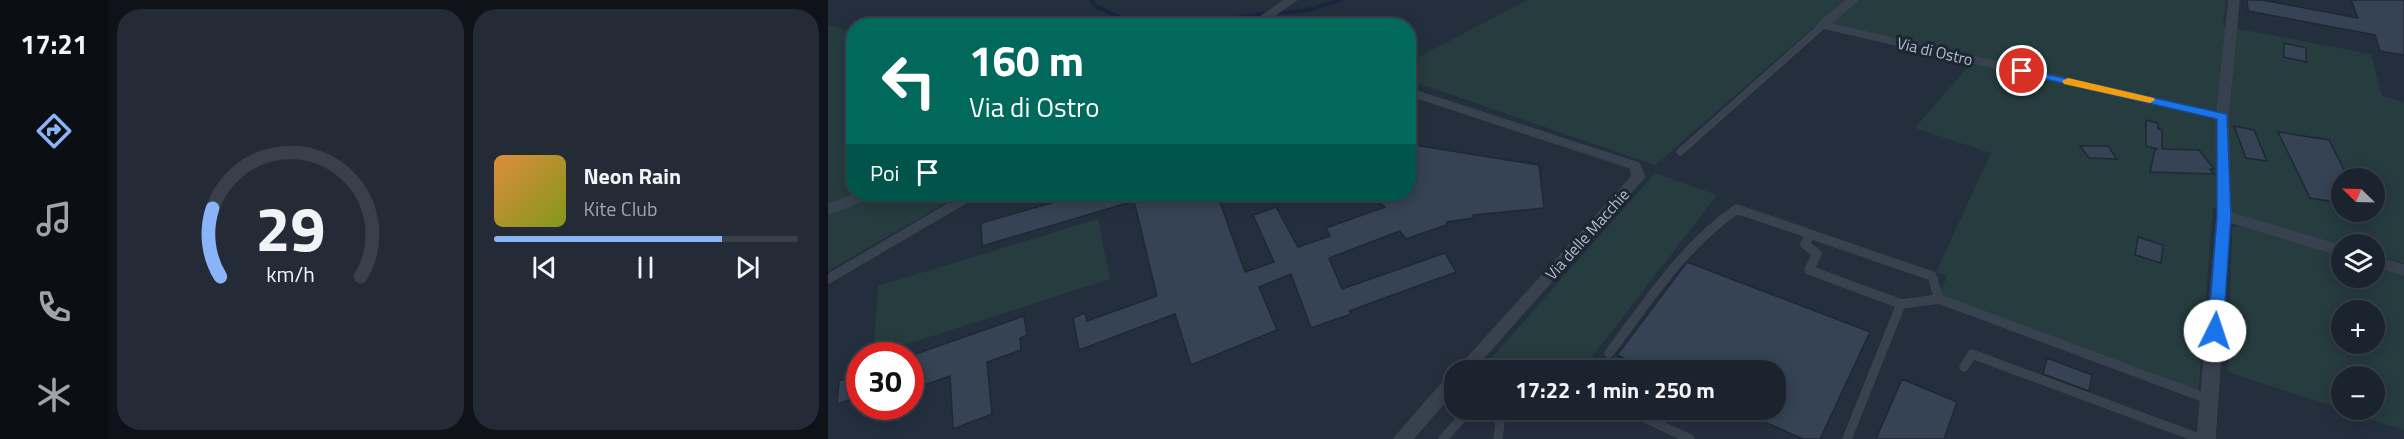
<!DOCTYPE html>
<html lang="it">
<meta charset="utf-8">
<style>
body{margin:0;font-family:"Titillium Web",sans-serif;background:#242b36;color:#f1f3f6;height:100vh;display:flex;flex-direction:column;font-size:22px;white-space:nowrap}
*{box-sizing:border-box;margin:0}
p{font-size:20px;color:#a0a4aa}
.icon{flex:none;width:33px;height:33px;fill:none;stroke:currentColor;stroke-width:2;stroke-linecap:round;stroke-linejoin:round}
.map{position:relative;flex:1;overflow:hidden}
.sheet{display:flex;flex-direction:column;gap:9px;padding:9px;background:#0f1319;width:720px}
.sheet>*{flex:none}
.top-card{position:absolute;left:18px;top:18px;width:570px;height:183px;border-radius:24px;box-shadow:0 3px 15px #0003,0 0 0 2px #39404a;background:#00695c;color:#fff;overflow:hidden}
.needle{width:39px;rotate:293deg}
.tools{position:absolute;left:1503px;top:168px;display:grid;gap:12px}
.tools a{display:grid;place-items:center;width:54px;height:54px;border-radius:50%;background:#1b232e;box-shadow:0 3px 15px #0003,0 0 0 2px #39404a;font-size:30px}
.speed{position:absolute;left:18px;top:342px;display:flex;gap:12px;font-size:30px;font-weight:700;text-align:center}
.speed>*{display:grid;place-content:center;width:78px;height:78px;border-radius:50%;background:#1b232e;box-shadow:0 3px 15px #0003,0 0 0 2px #39404a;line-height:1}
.speed .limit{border:9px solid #d22;background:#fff;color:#111}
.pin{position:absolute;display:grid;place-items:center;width:51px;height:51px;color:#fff;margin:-26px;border:3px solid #fff;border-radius:50%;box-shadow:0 2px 6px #0007}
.me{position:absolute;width:66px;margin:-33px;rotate:4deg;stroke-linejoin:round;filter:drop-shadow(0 0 4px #0008)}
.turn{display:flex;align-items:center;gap:21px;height:126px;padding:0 24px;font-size:27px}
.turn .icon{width:78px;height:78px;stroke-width:2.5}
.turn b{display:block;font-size:42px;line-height:51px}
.then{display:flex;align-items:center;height:57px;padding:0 24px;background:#0003;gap:12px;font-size:22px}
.sheet .card{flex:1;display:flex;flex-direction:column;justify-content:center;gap:9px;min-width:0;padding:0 21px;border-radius:24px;background:#242b36}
.sheet .dial{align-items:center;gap:0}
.dial svg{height:156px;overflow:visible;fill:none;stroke:#39404a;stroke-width:7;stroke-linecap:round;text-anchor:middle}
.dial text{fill:#f1f3f6;stroke:none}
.song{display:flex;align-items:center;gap:18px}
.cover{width:72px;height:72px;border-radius:9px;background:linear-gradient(135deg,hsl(30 70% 55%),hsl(70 70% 35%))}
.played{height:6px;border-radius:3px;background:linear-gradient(90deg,#8ab4f8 75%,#39404a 75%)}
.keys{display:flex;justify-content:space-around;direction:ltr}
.sheet .tiles{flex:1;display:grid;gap:9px;grid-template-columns:repeat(2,1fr)}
.trip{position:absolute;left:616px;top:360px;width:342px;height:60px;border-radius:24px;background:#1b232e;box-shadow:0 3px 15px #0003,0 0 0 2px #39404a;font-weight:700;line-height:60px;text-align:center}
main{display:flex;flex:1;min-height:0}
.tabs{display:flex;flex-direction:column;width:108px;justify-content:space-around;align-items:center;background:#0b0e12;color:#a0a4aa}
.tabs .icon{width:42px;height:42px}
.tabs .selected{color:#8ab4f8}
.tabs b{font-size:27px;color:#f1f3f6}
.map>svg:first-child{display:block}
.green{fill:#263c3f;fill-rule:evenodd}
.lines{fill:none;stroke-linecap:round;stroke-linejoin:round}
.stream{stroke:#17263c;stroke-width:4}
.building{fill:#364354;stroke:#1f2835;stroke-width:1.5}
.service-far1-casing{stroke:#414a57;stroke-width:7}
.service-casing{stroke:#414a57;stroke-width:9}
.minor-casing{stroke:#414a57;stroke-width:1}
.service-far1{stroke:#38414e;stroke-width:5}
.service{stroke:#38414e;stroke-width:8}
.minor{fill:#38414e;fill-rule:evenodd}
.route{fill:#1a73e8;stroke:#114b97;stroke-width:1.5}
.slow{fill:#f59e0b}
.labels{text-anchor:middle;stroke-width:6;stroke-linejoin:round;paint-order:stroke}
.street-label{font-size:16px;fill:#b4bcc9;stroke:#1d2633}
</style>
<main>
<nav class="tabs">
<b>17:21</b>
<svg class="icon selected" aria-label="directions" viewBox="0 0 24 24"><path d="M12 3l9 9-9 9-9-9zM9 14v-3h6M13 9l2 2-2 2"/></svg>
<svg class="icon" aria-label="music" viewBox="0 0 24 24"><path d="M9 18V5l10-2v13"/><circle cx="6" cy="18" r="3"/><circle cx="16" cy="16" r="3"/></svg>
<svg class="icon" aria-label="phone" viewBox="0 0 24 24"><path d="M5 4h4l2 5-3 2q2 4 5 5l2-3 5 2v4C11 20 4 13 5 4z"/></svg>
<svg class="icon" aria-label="climate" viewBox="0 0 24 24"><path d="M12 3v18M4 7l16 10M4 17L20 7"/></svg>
</nav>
<section class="sheet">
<div class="tiles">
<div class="card dial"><svg viewBox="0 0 100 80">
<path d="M14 69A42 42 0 1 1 86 69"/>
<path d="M14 69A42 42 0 0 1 10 34" stroke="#8ab4f8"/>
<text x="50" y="56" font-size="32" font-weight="700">29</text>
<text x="50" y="72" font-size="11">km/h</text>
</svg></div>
<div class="card">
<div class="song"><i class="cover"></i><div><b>Neon Rain</b><p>Kite Club</p></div></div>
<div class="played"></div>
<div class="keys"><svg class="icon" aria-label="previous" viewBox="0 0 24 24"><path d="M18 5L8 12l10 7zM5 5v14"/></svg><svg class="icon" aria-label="pause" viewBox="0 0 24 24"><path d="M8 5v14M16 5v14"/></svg><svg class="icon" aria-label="next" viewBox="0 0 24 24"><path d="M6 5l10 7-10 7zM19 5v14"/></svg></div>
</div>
</div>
</section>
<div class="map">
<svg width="1576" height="439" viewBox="0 0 1576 439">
<rect width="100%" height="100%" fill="#242f3e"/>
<path class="green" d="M700 0H1398L1395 26 1543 54 1554 96 1576 102V263L1547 255 1546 244 1513 245 1385 208 1370 395 1109 300 1119 276 1108 272 1163 153 1087 128 1143 63 986 27 827 165 581 80V62ZM1514 178H1546V212H1514Z
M0 25 25 32 26 194H133L0 271Z
M827 173 889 195 754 370H653Z
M270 219 282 279 45 355 50 286Z
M1414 226 1513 256 1514 278H1546L1547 266 1576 274V430L1514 410H1546V376H1514L1513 409 1400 372 1404 227ZM1514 310H1546V344H1514Z"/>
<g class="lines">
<path class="stream" d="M263 0 269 7 312 26
M359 26 440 13 477 11 512 0"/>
</g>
<path class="building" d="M1419 0H1434L1530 18 1523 0H1576V55L1552 51 1547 35 1420 11Z
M1456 43 1478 48V62L1456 57Z
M1318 120 1330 123V129L1334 130V149L1371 150 1386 169H1382L1386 174 1322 172 1327 149H1330L1318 146Z
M1406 126 1426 130 1439 161 1418 158Z
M1450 132 1501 140 1520 178H1514V203L1482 198Z
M580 144 711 165 716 208 645 215V218L619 222 618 225 578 239 572 231 501 258 514 289 617 253 628 272 521 311 523 314 483 328 463 274 431 287 449 330 363 365 347 314 251 350 245 318 257 313 259 321 329 296 306 201 154 246 153 223 255 194H389L417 272 446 262 425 215 448 207 470 247 502 236 498 228 557 207 549 201 559 194H580Z
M1252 146H1280L1289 159 1261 158Z
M1310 237 1335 245 1333 263 1307 255Z
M859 262 1042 332 992 439H975L910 410H948V370H823L789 355Z
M196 316 199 335 192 338 193 350 159 362 164 414 125 429 122 376 82 390V356Z
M1219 358 1264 375 1261 391 1215 374Z
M32 374V396L9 404 11 381Z
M1074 379 1129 402 1116 439H1048Z"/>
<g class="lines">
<defs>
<path id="service-far1" d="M852 152 995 25"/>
<path id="service" d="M983 234 977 244 989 254 981 270 1073 304 1111 299 1380 399
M0 279 145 194
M781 353C820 302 855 246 909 209L1104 276 1111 299
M1136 367 1144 354 1373 439
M663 410 672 422 670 439
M800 410 862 439
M615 439 641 410
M1019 439 1073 304"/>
<path id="minor" d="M457 0H469L432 26H419Z
M1019 0H1030L1003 24 1389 112 1401 0H1411L1400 117 1403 213 1514 246V256L1402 222 1387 439H1369L1389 216 1388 119 991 27V23Z
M580 88 811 163 817 177 645 370H628L804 176 802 168 580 95Z
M29 194H47L45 197 0 214V205Z
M1546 256 1576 265V275L1546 266Z
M627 373V391L585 439H565L621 375Z"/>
</defs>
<use href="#service-far1" class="service-far1-casing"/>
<use href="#service" class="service-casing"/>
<use href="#minor" class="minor-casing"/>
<use href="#service-far1" class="service-far1"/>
<use href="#service" class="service"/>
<use href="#minor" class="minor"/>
</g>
<path class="route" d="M1191 68 1399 114 1403 216 1395 331 1393 335H1382L1380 331 1389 216V119L1191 73Z"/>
<path class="slow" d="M1240 78 1326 98 1327 100 1322 103 1236 84 1234 81Z"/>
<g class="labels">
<g class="street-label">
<text transform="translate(1107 51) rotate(13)" y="6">Via di Ostro</text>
<text transform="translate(759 234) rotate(-48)" y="6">Via delle Macchie</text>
</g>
</g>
</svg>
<div class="tools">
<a><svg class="needle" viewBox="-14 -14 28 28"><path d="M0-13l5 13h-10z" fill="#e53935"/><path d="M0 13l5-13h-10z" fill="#a0a4aa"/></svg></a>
<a><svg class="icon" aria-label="layers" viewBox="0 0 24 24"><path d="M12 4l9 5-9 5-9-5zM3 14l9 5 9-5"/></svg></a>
<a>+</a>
<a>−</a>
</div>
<div class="speed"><div class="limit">30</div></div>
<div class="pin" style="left:1194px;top:71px;background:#d93025"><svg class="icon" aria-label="arrive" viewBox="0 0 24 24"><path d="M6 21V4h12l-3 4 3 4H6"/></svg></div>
<svg class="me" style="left:1387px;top:331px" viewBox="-20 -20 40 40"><circle r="19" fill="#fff"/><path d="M0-13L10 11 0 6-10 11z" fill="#1a73e8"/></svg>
<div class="trip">17:22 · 1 min · 250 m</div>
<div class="top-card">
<div class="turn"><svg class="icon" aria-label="left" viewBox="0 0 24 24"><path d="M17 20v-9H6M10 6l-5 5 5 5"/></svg><div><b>160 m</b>Via di Ostro</div></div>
<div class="then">Poi<svg class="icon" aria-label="arrive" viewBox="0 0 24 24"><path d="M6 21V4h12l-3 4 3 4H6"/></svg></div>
</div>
</div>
</main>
